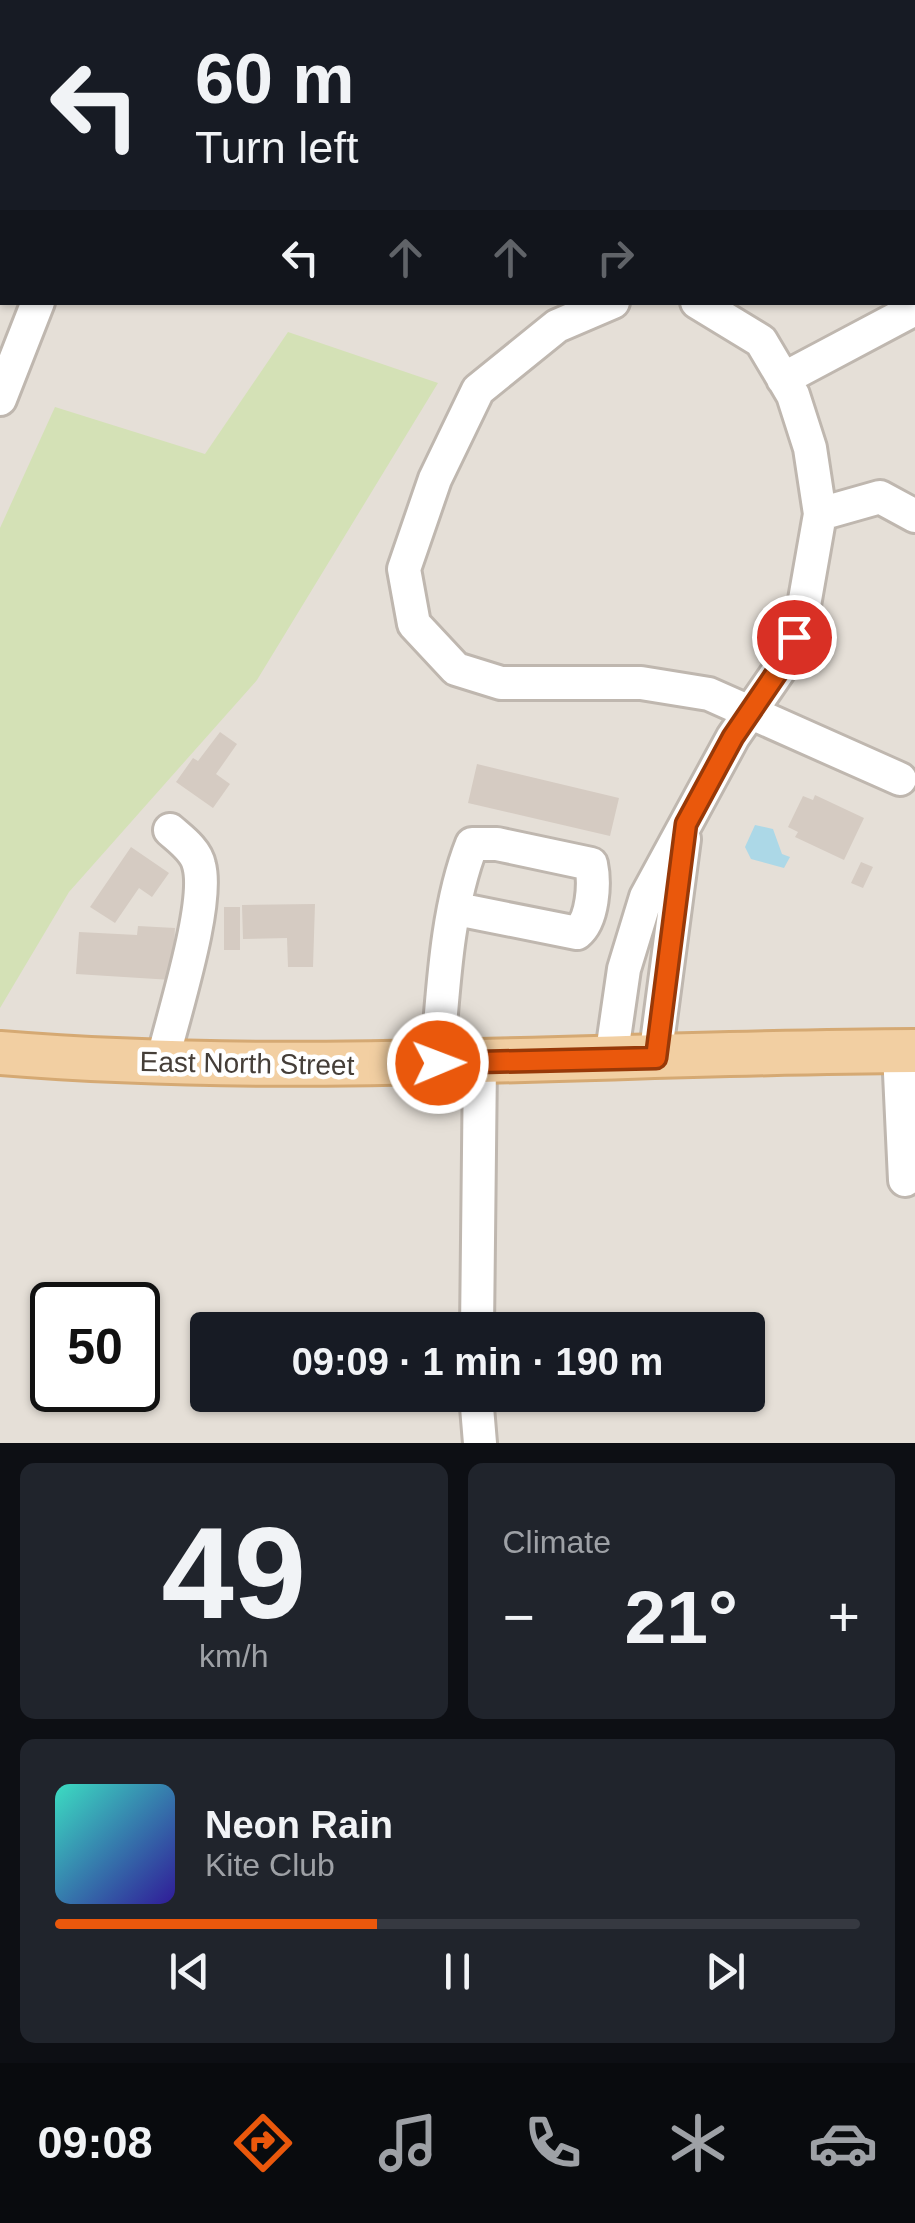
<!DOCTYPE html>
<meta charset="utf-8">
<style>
body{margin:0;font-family:Arial,sans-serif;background:#20242c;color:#f1f3f6;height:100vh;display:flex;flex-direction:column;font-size:38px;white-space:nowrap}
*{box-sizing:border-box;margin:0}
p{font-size:32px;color:#9ea1a6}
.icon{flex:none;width:55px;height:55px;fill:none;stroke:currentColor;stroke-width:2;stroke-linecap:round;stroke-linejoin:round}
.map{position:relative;height:1443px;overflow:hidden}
.details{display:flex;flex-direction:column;gap:20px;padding:20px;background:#0d0f14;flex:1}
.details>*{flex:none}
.hud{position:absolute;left:0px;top:0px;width:915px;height:305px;box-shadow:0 2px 8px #0004;background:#171b24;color:#f1f3f6;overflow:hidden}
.speed{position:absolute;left:30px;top:1282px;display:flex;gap:20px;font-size:50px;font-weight:700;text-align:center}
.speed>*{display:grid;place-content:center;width:130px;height:130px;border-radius:50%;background:#171b24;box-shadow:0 2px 8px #0004;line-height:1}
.speed .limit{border:5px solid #111;border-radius:15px;background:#fff;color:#111}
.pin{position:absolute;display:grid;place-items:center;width:85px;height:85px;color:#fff;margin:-42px;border:5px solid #fff;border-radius:50%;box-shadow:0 2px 10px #0007}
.me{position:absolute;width:110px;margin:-55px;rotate:89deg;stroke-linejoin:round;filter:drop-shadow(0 0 8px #0008)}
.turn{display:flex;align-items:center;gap:35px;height:210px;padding:0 30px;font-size:45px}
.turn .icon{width:130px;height:130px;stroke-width:2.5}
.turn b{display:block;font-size:70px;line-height:85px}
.lanes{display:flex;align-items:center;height:95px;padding:0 30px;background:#0003;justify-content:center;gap:50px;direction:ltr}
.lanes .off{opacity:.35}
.big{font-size:75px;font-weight:600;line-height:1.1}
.details .widget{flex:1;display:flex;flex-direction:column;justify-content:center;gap:15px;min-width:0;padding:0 35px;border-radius:15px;background:#20242c}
.details .dial{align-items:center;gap:0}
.dial b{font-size:130px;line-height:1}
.song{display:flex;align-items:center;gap:30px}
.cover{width:120px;height:120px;border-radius:15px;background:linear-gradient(135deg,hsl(170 70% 55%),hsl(250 70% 35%))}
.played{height:10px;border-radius:5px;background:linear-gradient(90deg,#ea580c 40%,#363941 40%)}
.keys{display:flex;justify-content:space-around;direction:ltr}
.heat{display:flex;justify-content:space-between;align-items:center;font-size:55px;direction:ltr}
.details .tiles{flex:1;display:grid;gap:20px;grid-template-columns:1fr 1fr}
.widget:last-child{grid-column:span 2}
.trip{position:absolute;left:190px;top:1312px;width:575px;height:100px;border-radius:10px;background:#171b24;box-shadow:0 2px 8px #0004;font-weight:600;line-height:100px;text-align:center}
.dock{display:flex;height:160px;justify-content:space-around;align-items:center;background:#090b0e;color:#9ea1a6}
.dock .icon{width:70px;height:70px}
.dock .selected{color:#ea580c}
.dock b{font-size:45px;color:#f1f3f6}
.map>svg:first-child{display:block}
.residential{fill:#e5dfd7;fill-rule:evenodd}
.green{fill:#d4e1b6}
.water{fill:#acd8e7}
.building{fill:#d5cbc2}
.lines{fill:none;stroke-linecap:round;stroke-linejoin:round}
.minor-casing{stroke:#bfb7af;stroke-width:38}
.major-casing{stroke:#d5a973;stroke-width:48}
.minor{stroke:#fff;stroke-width:32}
.major{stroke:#f2cfa2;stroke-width:42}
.route-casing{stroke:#983908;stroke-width:25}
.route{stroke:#ea580c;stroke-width:18}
.labels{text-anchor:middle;stroke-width:9;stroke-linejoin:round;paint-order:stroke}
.street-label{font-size:28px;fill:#453e38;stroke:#fff}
</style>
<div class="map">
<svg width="915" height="1443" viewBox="0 0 915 1443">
<rect width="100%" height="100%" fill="#f2eee8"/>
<path class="residential" d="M0 0H915V1443H0ZM2 2H912V302H2ZM52 1305H138V1390H52ZM208 1330H748V1395H208Z"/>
<path class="green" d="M288 332 438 383 257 680 69 892 0 1008V528L55 407 205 454Z"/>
<path class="water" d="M755 825 773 829 782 854 790 857 784 868 751 859 745 847Z"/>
<path class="building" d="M220 732 237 744 216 774 230 784 213 808 176 782 193 758 198 761Z
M477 764 619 798 610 836 468 803Z
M815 795 864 818 844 860 795 837 798 832 788 827 803 796 813 800Z
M131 847 169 873 152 897 139 888 115 923 90 907Z
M861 862 873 867 863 888 851 883Z
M315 904 313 967H288L287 938 243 939 242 905Z
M224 907H240V950H224Z
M138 926 175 928 172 980 76 974 79 932 137 935Z"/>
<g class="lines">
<defs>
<path id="minor" d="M1 0 2 15
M391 2 392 0
M748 2V0
M613 302 557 326 478 390 435 479 404 569 414 624 456 669 501 683H641L709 694 900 779
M783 379 915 309
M0 399 38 302
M820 514 880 497 915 516
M899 1052 905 1180
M655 1058 684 839
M611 1059 624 969 646 897 733 737 784 663 803 611 820 514 810 448 793 395 761 341 697 302
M162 1063C172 1019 210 904 199 865 196 850 180 839 170 830
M437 1063C443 994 446 909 472 844H497L591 864C595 883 593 920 577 933L457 909
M477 1330 480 1062
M476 1395 480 1443"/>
<path id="major" d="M0 1053C305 1078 609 1052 915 1051"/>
</defs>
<use href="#minor" class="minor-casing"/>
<use href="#major" class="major-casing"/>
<use href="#minor" class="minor"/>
<use href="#major" class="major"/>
</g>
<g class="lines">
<defs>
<path id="route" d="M438 1063 656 1058 686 824 733 737 784 662 794 637"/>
</defs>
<use href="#route" class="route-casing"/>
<use href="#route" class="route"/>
</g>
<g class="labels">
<g class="street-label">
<text transform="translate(247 1063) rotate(1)" y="10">East North Street</text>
</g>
</g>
</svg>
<div class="speed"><div class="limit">50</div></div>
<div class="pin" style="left:794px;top:637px;background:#d93025"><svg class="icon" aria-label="arrive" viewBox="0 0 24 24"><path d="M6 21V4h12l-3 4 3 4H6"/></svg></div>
<svg class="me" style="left:438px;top:1063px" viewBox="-20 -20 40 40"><circle r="17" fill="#ea580c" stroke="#fff" stroke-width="3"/><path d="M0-11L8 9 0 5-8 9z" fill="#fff"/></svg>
<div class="trip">09:09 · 1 min · 190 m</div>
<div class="hud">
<div class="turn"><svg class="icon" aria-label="left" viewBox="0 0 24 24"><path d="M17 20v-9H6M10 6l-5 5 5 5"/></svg><div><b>60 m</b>Turn left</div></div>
<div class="lanes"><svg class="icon" aria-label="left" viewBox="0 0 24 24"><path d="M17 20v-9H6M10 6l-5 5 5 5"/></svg><svg class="icon off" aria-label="ahead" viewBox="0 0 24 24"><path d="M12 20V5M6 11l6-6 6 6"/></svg><svg class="icon off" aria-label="ahead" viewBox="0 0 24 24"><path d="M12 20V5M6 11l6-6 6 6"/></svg><svg class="icon off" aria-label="right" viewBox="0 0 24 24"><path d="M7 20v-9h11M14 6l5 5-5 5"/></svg></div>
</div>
</div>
<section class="details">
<div class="tiles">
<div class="widget dial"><b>49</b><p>km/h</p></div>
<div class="widget"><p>Climate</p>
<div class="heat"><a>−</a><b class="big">21°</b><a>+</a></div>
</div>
<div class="widget">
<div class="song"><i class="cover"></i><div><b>Neon Rain</b><p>Kite Club</p></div></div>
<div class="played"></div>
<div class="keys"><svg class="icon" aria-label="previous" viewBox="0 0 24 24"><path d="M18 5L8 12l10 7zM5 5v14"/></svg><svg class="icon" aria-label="pause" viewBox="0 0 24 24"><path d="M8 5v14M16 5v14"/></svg><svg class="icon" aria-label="next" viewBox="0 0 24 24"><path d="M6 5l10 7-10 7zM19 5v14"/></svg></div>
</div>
</div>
</section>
<nav class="dock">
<b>09:08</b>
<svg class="icon selected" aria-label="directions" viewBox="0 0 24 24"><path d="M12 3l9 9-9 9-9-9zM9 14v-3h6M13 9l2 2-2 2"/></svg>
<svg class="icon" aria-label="music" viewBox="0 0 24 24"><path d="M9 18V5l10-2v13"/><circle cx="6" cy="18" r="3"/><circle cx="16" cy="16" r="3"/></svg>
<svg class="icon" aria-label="phone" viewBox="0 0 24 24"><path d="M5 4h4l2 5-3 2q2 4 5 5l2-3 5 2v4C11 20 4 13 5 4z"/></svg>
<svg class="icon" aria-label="climate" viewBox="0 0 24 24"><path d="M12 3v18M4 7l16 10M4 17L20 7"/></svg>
<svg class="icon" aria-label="car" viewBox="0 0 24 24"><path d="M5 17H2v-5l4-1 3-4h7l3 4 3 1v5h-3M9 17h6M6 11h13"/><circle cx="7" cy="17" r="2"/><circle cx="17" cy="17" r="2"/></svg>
</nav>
